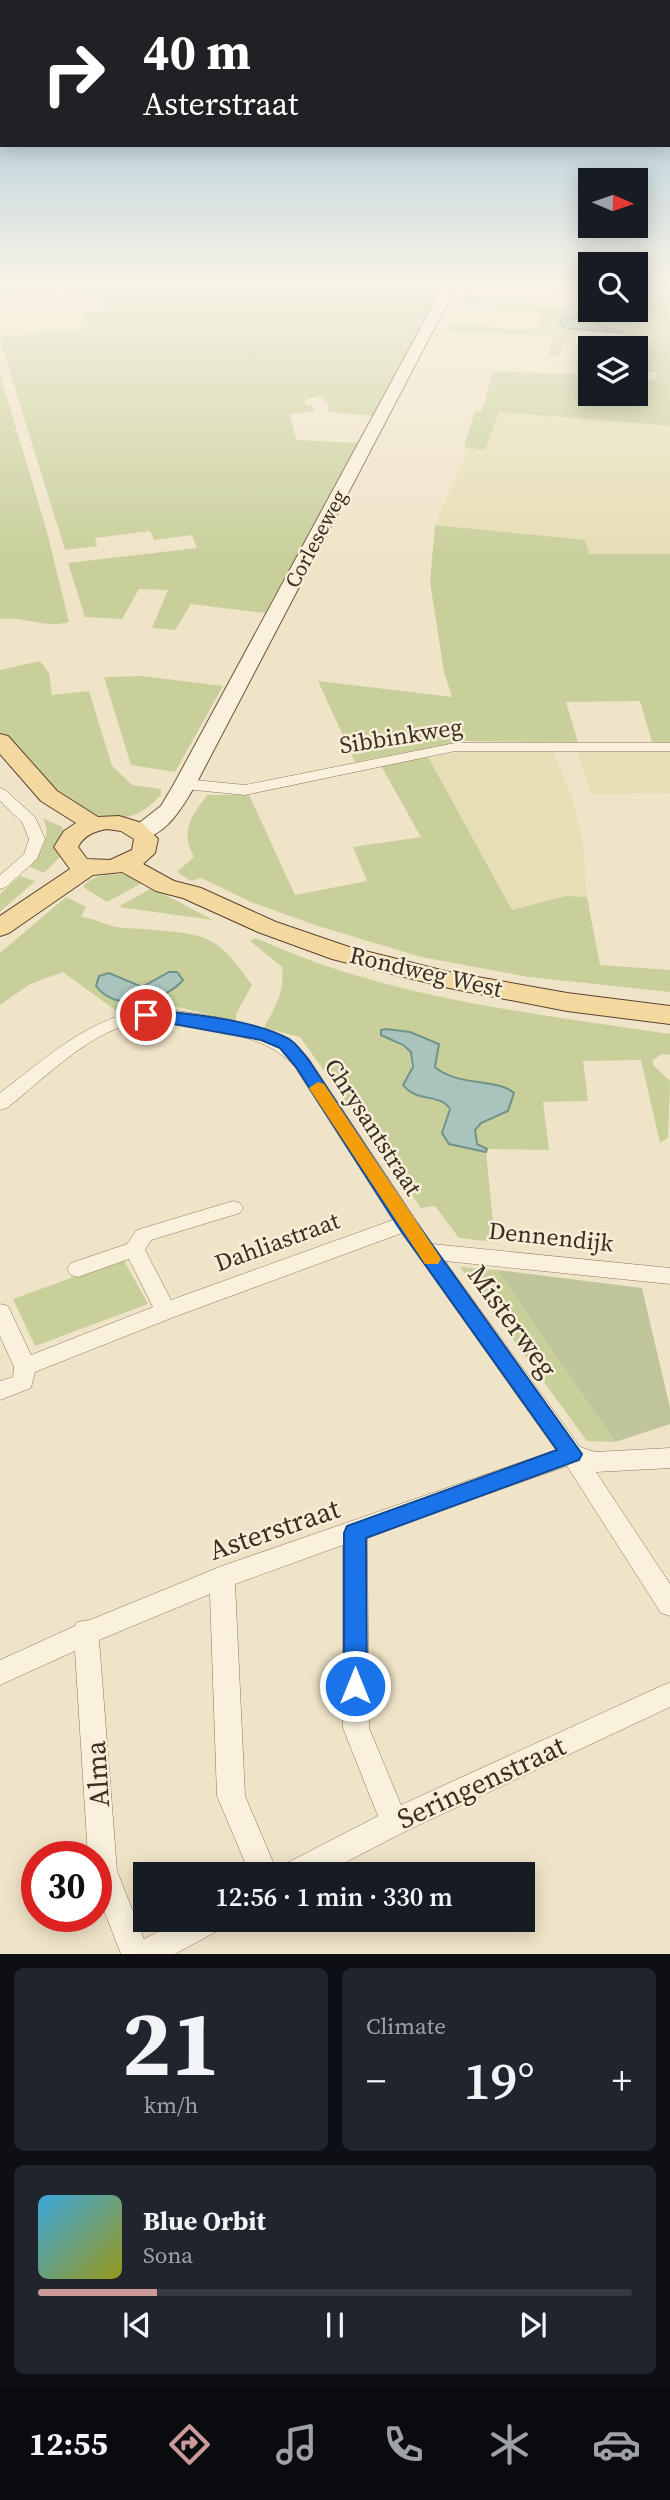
<!DOCTYPE html>
<meta charset="utf-8">
<style>
body{margin:0;font-family:"Source Serif 4",serif;background:#20242c;color:#f1f3f6;height:100vh;display:flex;flex-direction:column;font-size:26px;white-space:nowrap}
*{box-sizing:border-box;margin:0}
p{font-size:23px;color:#9ea1a6}
.icon{flex:none;width:38px;height:38px;fill:none;stroke:currentColor;stroke-width:2;stroke-linecap:round;stroke-linejoin:round}
.map{position:relative;height:1954px;overflow:hidden}
.details{display:flex;flex-direction:column;gap:14px;padding:14px;background:#0d0f14;flex:1}
.details>*{flex:none}
.hud{position:absolute;left:0px;top:0px;width:670px;height:147px;box-shadow:0 4px 18px #0003;background:#202124;color:#fff;overflow:hidden}
.needle{width:46px;rotate:92deg}
.buttons{position:absolute;left:578px;top:168px;display:grid;gap:14px}
.buttons a{display:grid;place-items:center;width:70px;height:70px;border-radius:0px;background:#171b24;box-shadow:0 4px 18px #0003;font-size:35px}
.speed{position:absolute;left:21px;top:1841px;display:flex;gap:14px;font-size:35px;font-weight:700;text-align:center}
.speed>*{display:grid;place-content:center;width:91px;height:91px;border-radius:50%;background:#171b24;box-shadow:0 4px 18px #0003;line-height:1}
.speed .limit{border:10px solid #d22;background:#fff;color:#111}
.pin{position:absolute;display:grid;place-items:center;width:60px;height:60px;color:#fff;margin:-30px;border:4px solid #fff;border-radius:50%;box-shadow:0 2px 7px #0007}
.me{position:absolute;width:77px;margin:-38px;rotate:0deg;stroke-linejoin:round;filter:drop-shadow(0 0 5px #0008)}
.turn{display:flex;align-items:center;gap:24px;height:147px;padding:0 28px;font-size:32px}
.turn .icon{width:91px;height:91px;stroke-width:2.5}
.turn b{display:block;font-size:49px;line-height:60px}
.big{font-size:52px;font-weight:600;line-height:1.1}
.details .card{flex:1;display:flex;flex-direction:column;justify-content:center;gap:10px;min-width:0;padding:0 24px;border-radius:10px;background:#20242c}
.details .dial{align-items:center;gap:0}
.dial b{font-size:91px;line-height:1}
.song{display:flex;align-items:center;gap:21px}
.cover{width:84px;height:84px;border-radius:10px;background:linear-gradient(135deg,hsl(200 70% 55%),hsl(60 70% 35%))}
.played{height:7px;border-radius:4px;background:linear-gradient(90deg,#cc999b 20%,#363941 20%)}
.keys{display:flex;justify-content:space-around;direction:ltr}
.heat{display:flex;justify-content:space-between;align-items:center;font-size:38px;direction:ltr}
.details .tiles{flex:1;display:grid;gap:14px;grid-template-columns:1fr 1fr}
.card:last-child{grid-column:span 2}
.trip{position:absolute;left:133px;top:1862px;width:402px;height:70px;border-radius:0px;background:#171b24;box-shadow:0 4px 18px #0003;font-weight:600;line-height:70px;text-align:center}
.tabs{display:flex;height:112px;justify-content:space-around;align-items:center;background:#090b0e;color:#9ea1a6}
.tabs .icon{width:49px;height:49px}
.tabs .on{color:#cc999b}
.tabs b{font-size:32px;color:#f1f3f6}
.map>svg:first-child{display:block}
.farmland{fill:#e6deb5}
.green{fill:#c9cf9b;fill-rule:evenodd}
.cemetery{fill:#bfc49a}
.water{fill:#a9c4bc;stroke:#6f938a;stroke-width:2}
.lines{fill:none;stroke-linecap:round;stroke-linejoin:round}
.minor-casing{stroke:#8d765c;stroke-width:1}
.secondary-casing{stroke:#6f573f;stroke-width:2}
.primary-casing{stroke:#5b4430;stroke-width:2}
.minor{fill:#faf1dc;fill-rule:evenodd}
.secondary{fill:#faf1dc;fill-rule:evenodd}
.primary{fill:#f3d9a0;fill-rule:evenodd}
.route{fill:#1a73e8;stroke:#114b97;stroke-width:2}
.slow{fill:#f59e0b}
.labels{text-anchor:middle;stroke-width:5;stroke-linejoin:round;paint-order:stroke}
.far-street-label{font-size:21px;fill:#3d2e20;stroke:#f7eed8}
.street-label{font-size:24px;fill:#3d2e20;stroke:#f7eed8}
.near-street-label{font-size:28px;fill:#3d2e20;stroke:#f7eed8}
</style>
<div class="map">
<svg width="670" height="1954" viewBox="0 0 670 1954">
<rect width="100%" height="100%" fill="#f0e4c8"/>
<path class="farmland" d="M499 412 670 426V554H588L585 540 435 525 468 448 485 449Z
M552 749 571 795 583 842 587 897 566 896 512 910 428 757 473 750Z
M577 751H670V793L591 794Z"/>
<path class="green" d="M0 283H446L374 416 328 412 329 404 320 396 306 399 305 404 313 406 315 411 289 414 297 440 359 443 265 613 191 604 175 630 152 628 168 590 139 589 122 619 85 617 68 563 197 548 192 535 154 540 150 531 95 538 97 546 65 550 0 340V337L88 328 82 312 108 310 103 300H95L91 294 60 289 0 293Z
M635 289 670 293V426L499 412 485 450 464 447 475 411H482L493 371 590 375V394H635V377L655 380 657 372H642V361L635 356V348L625 347 624 333 587 318 561 320 560 326 581 330 562 347 560 356H549L552 336 445 331 449 324 529 330 537 327 541 320 538 313 527 310 458 305 465 292 485 300 513 299 532 306 619 313 620 310H635Z
M0 374 47 532 69 622C44 629 25 616 0 619Z
M435 525 585 540 589 554H670V742H652L640 701 566 702 578 742 463 741 355 762 318 681 452 697 444 672 430 582Z
M40 661 49 673 52 695 89 691 112 766 132 785 161 789V795C102 860 42 775 0 732V670Z
M142 676 223 686 175 772 131 765 104 677Z
M428 757 512 910 566 896 587 897 600 965 670 970V992L529 977 421 957 318 926 253 903 201 878 191 881 177 872 194 857C180 831 191 817 207 795H249L295 895 367 881 353 847 421 837 381 766Z
M43 818 62 827C64 838 57 846 61 856L44 873 30 867C41 852 52 836 43 818Z
M127 874 146 881 107 902 83 887C93 873 111 875 127 874Z
M20 876 35 881 0 912V894Z
M152 888 213 920 118 907Z
M66 897 86 907 81 917C93 918 101 923 112 926 122 929 134 928 144 929 207 935 215 932 252 985L236 1014V1021L165 1004 115 1010 63 972 30 984 0 1005V953ZM169 972 180 984 142 1001 118 978 143 987Z
M256 938C387 998 529 1013 670 1034V1055L662 1054 653 1060V1065L670 1081 668 1138 660 1143 641 1060 583 1061 588 1101 543 1102 549 1150 487 1149 478 1144 475 1130 480 1123 508 1111 503 1087C480 1085 453 1082 435 1067L439 1050 392 1041 411 1052V1072L426 1098 447 1104 449 1116 443 1127 457 1147 486 1152 495 1242 459 1238 435 1206 421 1208 300 1037 264 1028C275 1007 285 992 282 967L250 941Z
M123 1259 148 1304 35 1346 13 1299Z
M460 1267 497 1270 615 1442 587 1441Z"/>
<path class="cemetery" d="M497 1270 642 1288 670 1408V1424L615 1442Z"/>
<path class="water" d="M563 318 595 319 602 326 624 333 565 328 559 323Z
M169 972H177L183 980C163 1003 116 1013 96 986L99 976 109 973 142 987Z
M386 1029 410 1032 439 1044 435 1067C458 1087 497 1078 514 1093L508 1111 481 1123 475 1130 477 1144 487 1149 486 1152 449 1144 442 1133 450 1109C440 1093 417 1103 403 1085L413 1067 411 1052 403 1045 381 1035V1030Z"/>
<g class="lines">
<defs>
<path id="minor" d="M455 743H670V751H455L245 795 185 789 177 784 185 779 245 785Z
M0 788 5 790 35 817 45 839 37 859 6 887 0 889V875L24 854 29 839 22 822 0 801Z
M146 1009C181 1009 254 1021 284 1038 293 1043 301 1051 309 1059L432 1244 670 1268V1284L445 1261 580 1447 595 1452 670 1448V1468L596 1472 670 1584V1616L661 1613 567 1466 367 1536 369 1728 401 1805 670 1682V1707L404 1832 323 1874H281L285 1864 378 1816 343 1728V1545L235 1584 245 1796 278 1874H250L217 1796 210 1594 99 1640 117 1871 144 1939 180 1920H223L219 1930 175 1954H121L96 1890V1857H88L75 1651 0 1685V1660L75 1626 77 1622 90 1620 222 1566 556 1450 402 1233 174 1317 35 1372 31 1388 0 1400V1381L13 1377 14 1367 0 1336V1304L8 1306 31 1355 153 1307 129 1259 78 1277 71 1275 67 1269 71 1263 127 1244 137 1230 233 1201 240 1203 243 1208 240 1213 151 1240 145 1250 171 1300 393 1220 295 1067C274 1044 250 1038 220 1032 196 1027 171 1019 146 1021 96 1025 45 1078 7 1108L0 1110V1093C46 1058 87 1019 146 1009Z"/>
<path id="secondary" d="M445 283H458L196 784C184 804 163 844 134 837L131 832 134 827 161 806 174 784Z"/>
<path id="primary" d="M0 734 8 736 57 791 98 817 119 816 142 823 158 839 155 853 143 864 174 881 201 888 276 922 349 947 449 972 567 993 670 1006V1024L567 1011 449 988 332 959 258 932 183 898 156 891 122 872 93 875 9 933 0 936V916L70 869 54 847 64 831 76 823 41 801 0 754ZM107 829 121 831 134 839 132 850 110 860 87 859 78 847C84 835 95 831 107 829Z"/>
</defs>
<use href="#minor" class="minor-casing"/>
<use href="#secondary" class="secondary-casing"/>
<use href="#primary" class="primary-casing"/>
<use href="#minor" class="minor"/>
<use href="#secondary" class="secondary"/>
<use href="#primary" class="primary"/>
</g>
<linearGradient id="sky" x2="0" y2="1"><stop stop-color="#8fbad6"/><stop offset="0.51" stop-color="#f8f3e6"/><stop offset="1" stop-color="#f8f3e6" stop-opacity="0"/></linearGradient>
<rect width="670" height="557" fill="url(#sky)"/>
<path class="route" d="M146 1009C189 1014 252 1019 289 1039 296 1043 302 1052 308 1059L413 1218 582 1454 579 1460 366 1538 367 1686 364 1693 355 1697 347 1693 344 1686V1533L347 1526 557 1450 399 1228 296 1067 280 1048 261 1040 140 1018V1011Z"/>
<path class="slow" d="M318 1082 324 1084 438 1254 441 1259 438 1264H425L309 1088Z"/>
<g class="labels">
<g class="far-street-label">
<text transform="translate(316 539) rotate(-62)" y="7">Corleseweg</text>
</g>
<g class="street-label">
<text transform="translate(401 736) rotate(-9)" y="8">Sibbinkweg</text>
<text transform="translate(426 972) rotate(13)" y="8">Rondweg West</text>
<text transform="translate(373 1127) rotate(57)" y="8">Chrysantstraat</text>
<text transform="translate(551 1237) rotate(6)" y="8">Dennendijk</text>
<text transform="translate(277 1242) rotate(-20)" y="8">Dahliastraat</text>
</g>
<g class="near-street-label">
<text transform="translate(513 1321) rotate(54)" y="10">Misterweg</text>
<text transform="translate(274 1529) rotate(-19)" y="10">Asterstraat</text>
<text transform="translate(97 1774) rotate(-94)" y="10">Alma</text>
<text transform="translate(481 1782) rotate(-25)" y="10">Seringenstraat</text>
</g>
</g>
</svg>
<div class="buttons">
<a><svg class="needle" viewBox="-14 -14 28 28"><path d="M0-13l5 13h-10z" fill="#e53935"/><path d="M0 13l5-13h-10z" fill="#9ea1a6"/></svg></a>
<a><svg class="icon" aria-label="search" viewBox="0 0 24 24"><circle cx="10" cy="10" r="6"/><path d="M15 15l6 6"/></svg></a>
<a><svg class="icon" aria-label="layers" viewBox="0 0 24 24"><path d="M12 4l9 5-9 5-9-5zM3 14l9 5 9-5"/></svg></a>
</div>
<div class="speed"><div class="limit">30</div></div>
<div class="pin" style="left:146px;top:1015px;background:#d93025"><svg class="icon" aria-label="arrive" viewBox="0 0 24 24"><path d="M6 21V4h12l-3 4 3 4H6"/></svg></div>
<svg class="me" style="left:355px;top:1686px" viewBox="-20 -20 40 40"><circle r="17" fill="#1a73e8" stroke="#fff" stroke-width="3"/><path d="M0-11L8 9 0 5-8 9z" fill="#fff"/></svg>
<div class="trip">12:56 · 1 min · 330 m</div>
<div class="hud">
<div class="turn"><svg class="icon" aria-label="right" viewBox="0 0 24 24"><path d="M7 20v-9h11M14 6l5 5-5 5"/></svg><div><b>40 m</b>Asterstraat</div></div>
</div>
</div>
<section class="details">
<div class="tiles">
<div class="card dial"><b>21</b><p>km/h</p></div>
<div class="card"><p>Climate</p>
<div class="heat"><a>−</a><b class="big">19°</b><a>+</a></div>
</div>
<div class="card">
<div class="song"><i class="cover"></i><div><b>Blue Orbit</b><p>Sona</p></div></div>
<div class="played"></div>
<div class="keys"><svg class="icon" aria-label="previous" viewBox="0 0 24 24"><path d="M18 5L8 12l10 7zM5 5v14"/></svg><svg class="icon" aria-label="pause" viewBox="0 0 24 24"><path d="M8 5v14M16 5v14"/></svg><svg class="icon" aria-label="next" viewBox="0 0 24 24"><path d="M6 5l10 7-10 7zM19 5v14"/></svg></div>
</div>
</div>
</section>
<nav class="tabs">
<b>12:55</b>
<svg class="icon on" aria-label="directions" viewBox="0 0 24 24"><path d="M12 3l9 9-9 9-9-9zM9 14v-3h6M13 9l2 2-2 2"/></svg>
<svg class="icon" aria-label="music" viewBox="0 0 24 24"><path d="M9 18V5l10-2v13"/><circle cx="6" cy="18" r="3"/><circle cx="16" cy="16" r="3"/></svg>
<svg class="icon" aria-label="phone" viewBox="0 0 24 24"><path d="M5 4h4l2 5-3 2q2 4 5 5l2-3 5 2v4C11 20 4 13 5 4z"/></svg>
<svg class="icon" aria-label="climate" viewBox="0 0 24 24"><path d="M12 3v18M4 7l16 10M4 17L20 7"/></svg>
<svg class="icon" aria-label="car" viewBox="0 0 24 24"><path d="M5 17H2v-5l4-1 3-4h7l3 4 3 1v5h-3M9 17h6M6 11h13"/><circle cx="7" cy="17" r="2"/><circle cx="17" cy="17" r="2"/></svg>
</nav>
